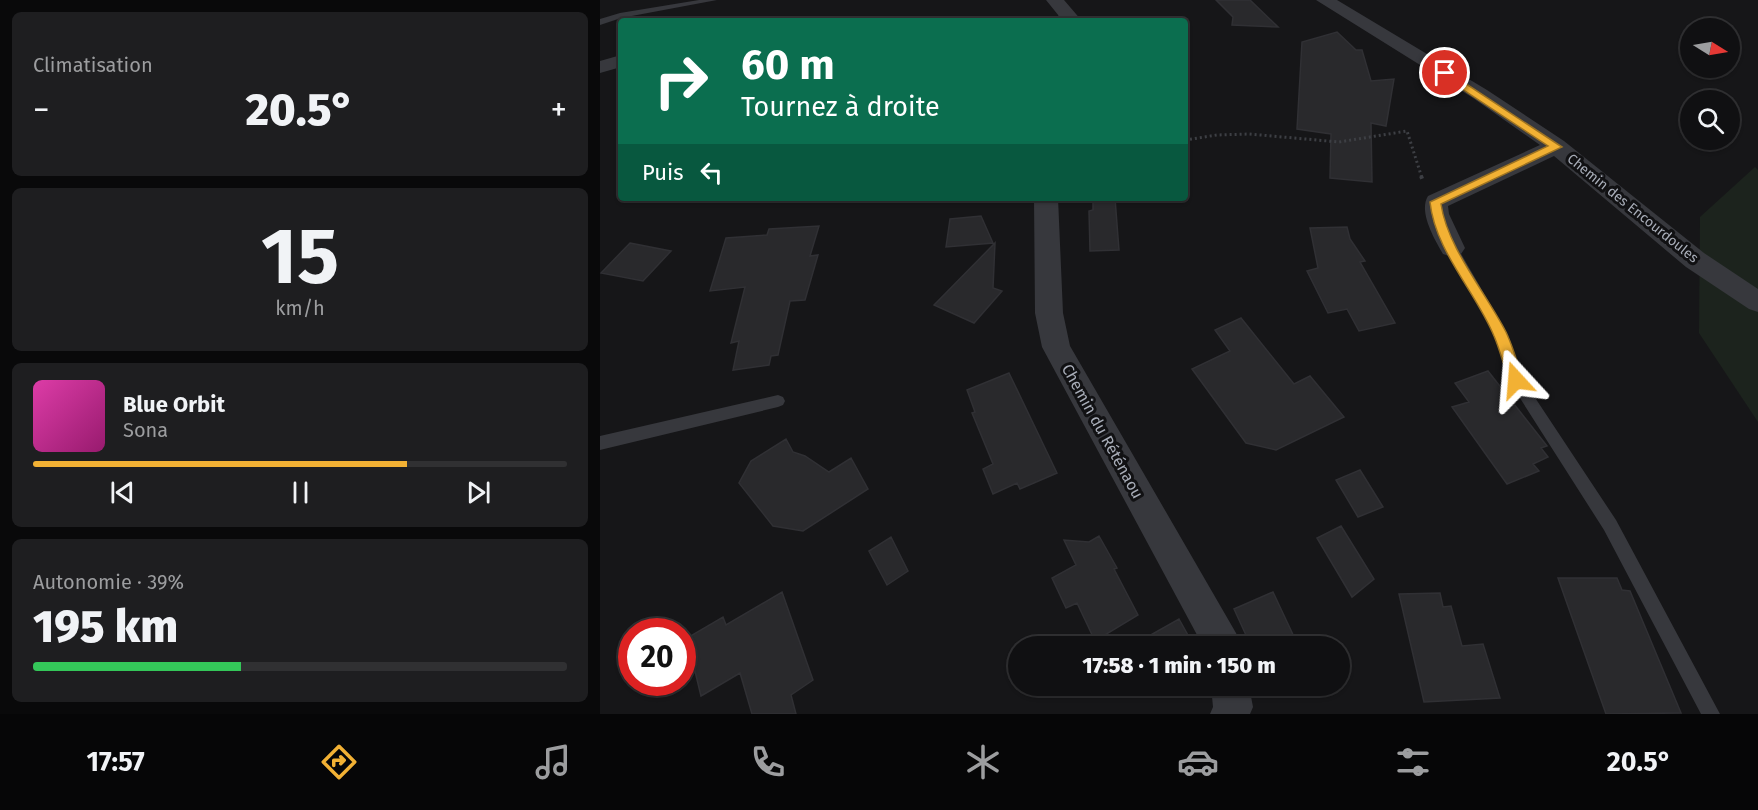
<!DOCTYPE html>
<html lang="fr">
<meta charset="utf-8">
<style>
body{margin:0;font-family:"Fira Sans",sans-serif;background:#1e1e20;color:#f1f3f6;height:100vh;display:flex;flex-direction:column;font-size:22px;white-space:nowrap}
*{box-sizing:border-box;margin:0}
p{font-size:20px;color:#9c9d9f}
.icon{flex:none;width:33px;height:33px;fill:none;stroke:currentColor;stroke-width:2;stroke-linecap:round;stroke-linejoin:round}
.map{position:relative;flex:1;overflow:hidden}
.details{display:flex;flex-direction:column;gap:12px;padding:12px;background:#09090a;width:600px}
.details>*{flex:none}
.top-card{position:absolute;left:18px;top:18px;width:570px;height:183px;border-radius:6px;box-shadow:0 2px 4px #0004,0 0 0 2px #303032;background:#0b6e4f;color:#fff;overflow:hidden}
.needle{width:39px;rotate:101deg}
.fabs{position:absolute;left:1080px;top:18px;display:grid;gap:12px}
.fabs a{display:grid;place-items:center;width:60px;height:60px;border-radius:50%;background:#101012;box-shadow:0 2px 4px #0004,0 0 0 2px #303032;font-size:30px}
.speed{position:absolute;left:18px;top:618px;display:flex;gap:12px;font-size:30px;font-weight:700;text-align:center}
.speed>*{display:grid;place-content:center;width:78px;height:78px;border-radius:50%;background:#101012;box-shadow:0 2px 4px #0004,0 0 0 2px #303032;line-height:1}
.speed .limit{border:9px solid #d22;background:#fff;color:#111}
.pin{position:absolute;display:grid;place-items:center;width:51px;height:51px;color:#fff;margin:-26px;border:3px solid #fff;border-radius:50%;box-shadow:0 2px 6px #0007}
.me{position:absolute;width:66px;margin:-33px;rotate:341deg;stroke-linejoin:round;filter:drop-shadow(0 0 4px #0008)}
.turn{display:flex;align-items:center;gap:21px;height:126px;padding:0 24px;font-size:27px}
.turn .icon{width:78px;height:78px;stroke-width:2.5}
.turn b{display:block;font-size:42px;line-height:51px}
.then{display:flex;align-items:center;height:57px;padding:0 24px;background:#0003;gap:12px;font-size:22px}
.big{font-size:45px;font-weight:800;line-height:1.1}
.details .card{flex:1;display:flex;flex-direction:column;justify-content:center;gap:9px;min-width:0;padding:0 21px;border-radius:9px;background:#1e1e20}
.details .dial{align-items:center;gap:0}
.dial b{font-size:78px;line-height:1}
.song{display:flex;align-items:center;gap:18px}
.cover{width:72px;height:72px;border-radius:9px;background:linear-gradient(135deg,hsl(320 70% 55%),hsl(320 70% 35%))}
.played{height:6px;border-radius:3px;background:linear-gradient(90deg,#f2b134 70%,#303032 70%)}
.keys{display:flex;justify-content:space-around;direction:ltr}
.heat{display:flex;justify-content:space-between;align-items:center;font-size:33px;direction:ltr}
.charge{height:9px;border-radius:4px;background:linear-gradient(90deg,#34c759 39%,#303032 0)}
.trip{position:absolute;left:408px;top:636px;width:342px;height:60px;border-radius:30px;background:#101012;box-shadow:0 2px 4px #0004,0 0 0 2px #303032;font-weight:800;line-height:60px;text-align:center}
.tabs{display:flex;height:96px;justify-content:space-around;align-items:center;background:#060607;color:#9c9d9f}
.tabs .icon{width:42px;height:42px}
.tabs .current{color:#f2b134}
.tabs b{font-size:27px;color:#f1f3f6}
main{display:flex;flex:1;min-height:0}
.map>svg:first-child{display:block}
.green{fill:#1c231d}
.building{fill:#29292c;stroke:#303034;stroke-width:1.5}
.lines{fill:none;stroke-linecap:round;stroke-linejoin:round}
.path-far1{stroke:#3d3f44;stroke-width:3;stroke-dasharray:2 3;stroke-linecap:butt}
.path{stroke:#3d3f44;stroke-width:4;stroke-dasharray:3 4.5;stroke-linecap:butt}
.service{fill:#37383d;fill-rule:evenodd}
.minor{fill:#37383d;fill-rule:evenodd}
.route{fill:#f2b134;stroke:#9d7322;stroke-width:1.5}
.labels{text-anchor:middle;stroke-width:6;stroke-linejoin:round;paint-order:stroke}
.far-street-label{font-size:14px;fill:#a8adb8;stroke:#111113}
.street-label{font-size:16px;fill:#a8adb8;stroke:#111113}
</style>
<main>
<section class="details">
<div class="card"><p>Climatisation</p>
<div class="heat"><a>−</a><b class="big">20.5°</b><a>+</a></div>
</div>
<div class="card dial"><b>15</b><p>km/h</p></div>
<div class="card">
<div class="song"><i class="cover"></i><div><b>Blue Orbit</b><p>Sona</p></div></div>
<div class="played"></div>
<div class="keys"><svg class="icon" aria-label="previous" viewBox="0 0 24 24"><path d="M18 5L8 12l10 7zM5 5v14"/></svg><svg class="icon" aria-label="pause" viewBox="0 0 24 24"><path d="M8 5v14M16 5v14"/></svg><svg class="icon" aria-label="next" viewBox="0 0 24 24"><path d="M6 5l10 7-10 7zM19 5v14"/></svg></div>
</div>
<div class="card"><p>Autonomie · 39%</p><b class="big">195 km</b><div class="charge"></div></div>
</section>
<div class="map">
<svg width="1158" height="714" viewBox="0 0 1158 714">
<rect width="100%" height="100%" fill="#161618"/>
<path class="green" d="M1155 167 1158 170V422L1099 333 1100 217Z"/>
<path class="building" d="M616 0H650L678 27 632 25 633 17Z
M737 32 756 50H762L771 81 794 79 786 126 771 123 772 182 730 178 731 134 697 129 702 42Z
M493 198H515L519 250 490 251 489 211 493 210Z
M381 216 393 243 346 247 350 219Z
M219 226 210 256 218 255 205 300 190 301 178 355 171 356 169 365 133 370 139 341 131 343 145 287 110 291 126 238 167 235 169 229Z
M747 227 750 239 765 261 760 262 795 323 759 331 747 309 728 313 707 271 718 268 710 228Z
M30 243 71 251 43 281 1 273Z
M395 243 393 288 402 291 374 323 334 305Z
M641 318 694 384 710 376 744 417 676 450 646 443 592 369 630 351 615 330Z
M888 371 947 446 941 448 948 457 933 464 939 471 907 484 852 407 869 402 855 383Z
M409 373 457 473 420 489 417 483 393 494 383 469 393 464 372 413 375 412 367 390Z
M186 439 193 452 205 456 229 472 251 458 268 489 203 531 173 526 139 483 151 461Z
M760 470 783 507 758 517 736 480Z
M741 526 774 579 752 597 717 538Z
M499 536 517 568 514 569 538 615 495 641 477 603 466 608 452 578 476 565 464 540 489 542Z
M291 537 308 571 287 585 269 551Z
M958 578H1017L1022 590 1030 591 1081 713 1006 714Z
M182 592 213 680 191 695 196 714H152L140 673 101 696 87 638 123 617 126 625Z
M673 592 696 641 681 646H651L634 609Z
M840 593 843 607 851 606 862 646 883 644 900 698 824 702 799 594Z
M579 619 594 646H531Z"/>
<g class="lines">
<path class="path-far1" d="M585 140 617 135 649 134 739 142 807 131 822 178"/>
<path class="path" d="M821 176 823 181"/>
<path class="service" d="M99 0H117L21 18 0 25V19L20 13Z
M464 12 471 14 460 21H450Z
M852 244 856 245 908 335 922 378 1016 520 1120 714H1101L1004 530 911 384 895 335 846 248Z
M178 395 183 397 185 401 183 405 178 407 0 450V436Z"/>
<path class="minor" d="M446 0H464L482 21H463Z
M716 0H737L887 90 964 141 1104 253 1158 289V312L1149 309 1086 267 954 156 848 206 849 214 865 248 861 254 852 257 843 254C835 240 818 212 828 196L940 145 873 98Z
M21 55V67L0 73V61Z
M434 198H458L463 313 470 346 636 633 642 646H603L442 347 435 313Z
M611 686H649L653 707 650 714H610L613 707Z"/>
</g>
<path class="route" d="M845 70 962 147 841 204C847 247 886 293 906 332 913 347 918 364 923 380L921 384H911C904 369 901 352 894 336 876 292 835 251 830 202L948 146 841 75 840 73Z"/>
<g class="labels">
<g class="far-street-label">
<text transform="translate(1033 208) rotate(39)" y="5">Chemin des Encourdoules</text>
</g>
<g class="street-label">
<text transform="translate(503 431) rotate(61)" y="6">Chemin du Réténaou</text>
</g>
</g>
</svg>
<div class="fabs">
<a><svg class="needle" viewBox="-14 -14 28 28"><path d="M0-13l5 13h-10z" fill="#e53935"/><path d="M0 13l5-13h-10z" fill="#9c9d9f"/></svg></a>
<a><svg class="icon" aria-label="search" viewBox="0 0 24 24"><circle cx="10" cy="10" r="6"/><path d="M15 15l6 6"/></svg></a>
</div>
<div class="speed"><div class="limit">20</div></div>
<div class="pin" style="left:845px;top:73px;background:#d93025"><svg class="icon" aria-label="arrive" viewBox="0 0 24 24"><path d="M6 21V4h12l-3 4 3 4H6"/></svg></div>
<svg class="me" style="left:916px;top:380px" viewBox="-20 -20 40 40"><path d="M0-17L14 15 0 8-14 15z" fill="#f2b134" stroke="#fff" stroke-width="4"/></svg>
<div class="trip">17:58 · 1 min · 150 m</div>
<div class="top-card">
<div class="turn"><svg class="icon" aria-label="right" viewBox="0 0 24 24"><path d="M7 20v-9h11M14 6l5 5-5 5"/></svg><div><b>60 m</b>Tournez à droite</div></div>
<div class="then">Puis<svg class="icon" aria-label="left" viewBox="0 0 24 24"><path d="M17 20v-9H6M10 6l-5 5 5 5"/></svg></div>
</div>
</div>
</main>
<nav class="tabs">
<b>17:57</b>
<svg class="icon current" aria-label="directions" viewBox="0 0 24 24"><path d="M12 3l9 9-9 9-9-9zM9 14v-3h6M13 9l2 2-2 2"/></svg>
<svg class="icon" aria-label="music" viewBox="0 0 24 24"><path d="M9 18V5l10-2v13"/><circle cx="6" cy="18" r="3"/><circle cx="16" cy="16" r="3"/></svg>
<svg class="icon" aria-label="phone" viewBox="0 0 24 24"><path d="M5 4h4l2 5-3 2q2 4 5 5l2-3 5 2v4C11 20 4 13 5 4z"/></svg>
<svg class="icon" aria-label="climate" viewBox="0 0 24 24"><path d="M12 3v18M4 7l16 10M4 17L20 7"/></svg>
<svg class="icon" aria-label="car" viewBox="0 0 24 24"><path d="M5 17H2v-5l4-1 3-4h7l3 4 3 1v5h-3M9 17h6M6 11h13"/><circle cx="7" cy="17" r="2"/><circle cx="17" cy="17" r="2"/></svg>
<svg class="icon" aria-label="filters" viewBox="0 0 24 24"><path d="M4 7h16M4 17h16"/><circle cx="9" cy="7" r="2"/><circle cx="15" cy="17" r="2"/></svg>
<b>20.5°</b>
</nav>
